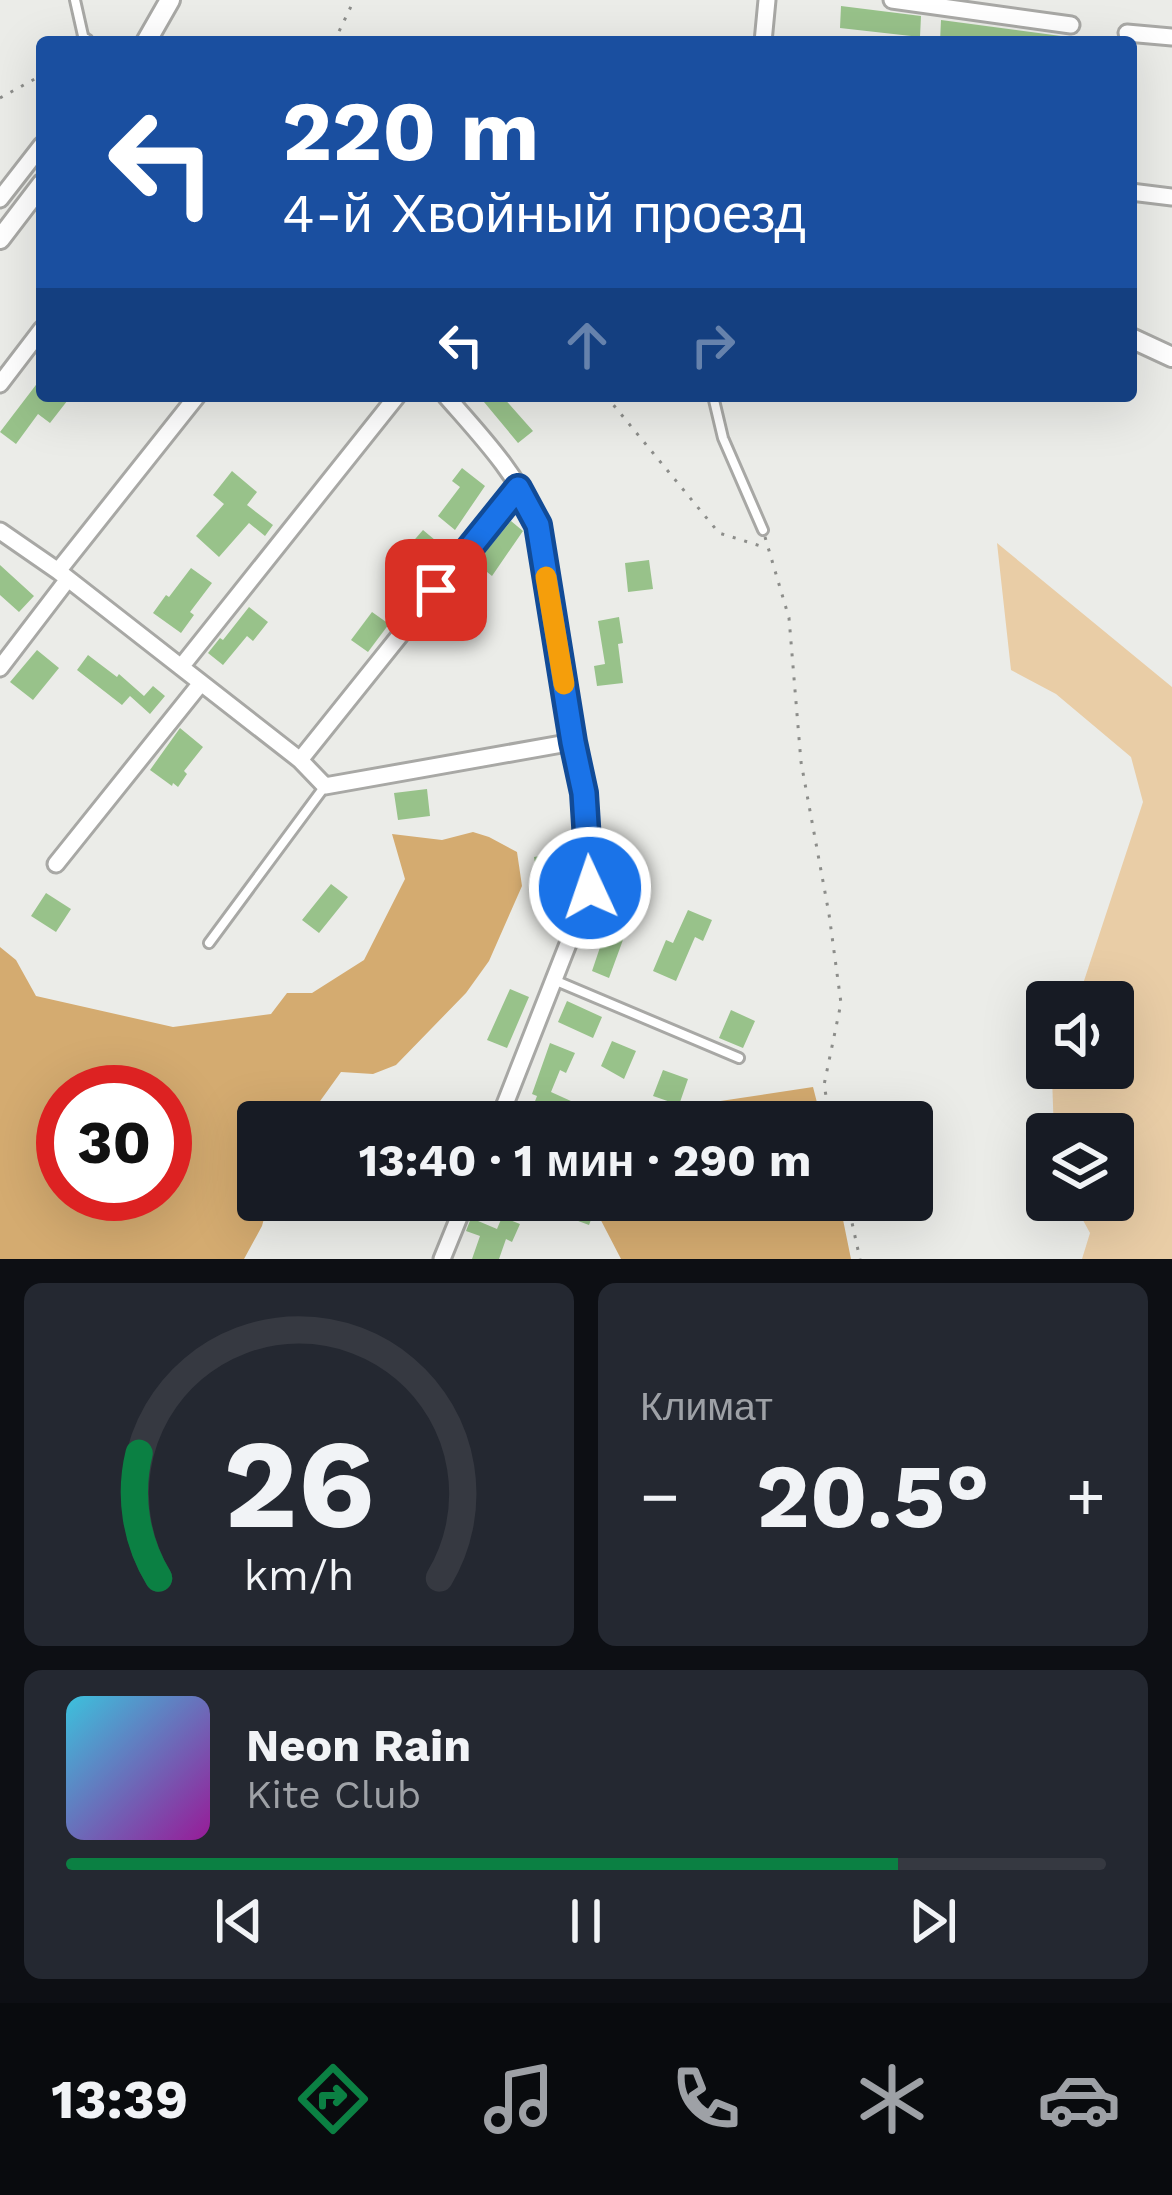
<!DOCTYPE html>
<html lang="ru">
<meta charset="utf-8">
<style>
body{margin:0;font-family:"Work Sans",sans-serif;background:#242831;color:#f1f3f6;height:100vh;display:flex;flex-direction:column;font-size:45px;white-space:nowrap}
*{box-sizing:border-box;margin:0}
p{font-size:39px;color:#9ea1a6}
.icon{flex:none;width:66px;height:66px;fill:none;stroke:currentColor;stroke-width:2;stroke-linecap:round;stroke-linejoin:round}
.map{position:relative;height:1259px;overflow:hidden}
.panel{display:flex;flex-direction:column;gap:24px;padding:24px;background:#0d0f14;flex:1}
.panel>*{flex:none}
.guide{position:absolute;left:36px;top:36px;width:1101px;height:366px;border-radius:12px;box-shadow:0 12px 48px #0002;background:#1a4fa0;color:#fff;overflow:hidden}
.controls{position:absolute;left:1026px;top:981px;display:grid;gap:24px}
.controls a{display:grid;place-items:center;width:108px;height:108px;border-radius:12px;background:#171b24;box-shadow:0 12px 48px #0002;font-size:60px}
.speed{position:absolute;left:36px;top:1065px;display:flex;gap:24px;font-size:60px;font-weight:700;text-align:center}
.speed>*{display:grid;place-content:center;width:156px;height:156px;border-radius:50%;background:#171b24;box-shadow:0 12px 48px #0002;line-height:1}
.speed .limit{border:18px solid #d22;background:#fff;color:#111}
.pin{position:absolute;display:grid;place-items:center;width:102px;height:102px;color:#fff;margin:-51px;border-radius:24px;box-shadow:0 6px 18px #0006}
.me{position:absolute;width:132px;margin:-66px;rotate:357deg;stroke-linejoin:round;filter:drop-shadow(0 0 9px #0008)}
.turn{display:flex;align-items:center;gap:42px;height:252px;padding:0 48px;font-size:54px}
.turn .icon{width:156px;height:156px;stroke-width:2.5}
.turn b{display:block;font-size:84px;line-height:102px}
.lanes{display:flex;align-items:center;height:114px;padding:0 48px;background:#0003;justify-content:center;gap:60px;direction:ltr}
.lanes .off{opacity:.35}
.big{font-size:90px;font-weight:700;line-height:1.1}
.panel .tile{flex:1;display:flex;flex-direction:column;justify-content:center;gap:18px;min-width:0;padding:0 42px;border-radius:18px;background:#242831}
.panel .dial{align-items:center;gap:0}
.dial svg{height:312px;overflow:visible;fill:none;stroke:#363941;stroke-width:7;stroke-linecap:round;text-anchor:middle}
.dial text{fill:#f1f3f6;stroke:none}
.song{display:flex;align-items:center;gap:36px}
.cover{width:144px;height:144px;border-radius:18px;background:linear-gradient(135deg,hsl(190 70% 55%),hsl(300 70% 35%))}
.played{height:12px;border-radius:6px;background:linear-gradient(90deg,#0b8043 80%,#363941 80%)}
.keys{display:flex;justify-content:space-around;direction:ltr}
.heat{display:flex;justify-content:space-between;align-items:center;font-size:66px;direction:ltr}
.panel .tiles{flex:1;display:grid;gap:24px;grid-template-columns:1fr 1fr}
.tile:last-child{grid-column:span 2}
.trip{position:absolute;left:237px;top:1101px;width:696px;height:120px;border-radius:12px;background:#171b24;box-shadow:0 12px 48px #0002;font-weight:700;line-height:120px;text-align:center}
.dock{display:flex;height:192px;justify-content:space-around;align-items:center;background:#090b0e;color:#9ea1a6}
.dock .icon{width:84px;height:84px}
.dock .on{color:#0b8043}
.dock b{font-size:54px;color:#f1f3f6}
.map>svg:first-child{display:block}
.green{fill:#e9cda6}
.forest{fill:#d4ab70;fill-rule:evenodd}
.building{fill:#98c28a}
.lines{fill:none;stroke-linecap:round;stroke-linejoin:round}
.service-casing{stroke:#a8a8a5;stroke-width:14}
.minor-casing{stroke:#a8a8a5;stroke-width:21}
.tertiary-casing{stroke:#a8a8a5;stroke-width:24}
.path{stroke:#8c8d8a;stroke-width:3;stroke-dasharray:3 9;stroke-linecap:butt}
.service{stroke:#fff;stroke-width:8}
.minor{stroke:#fff;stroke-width:15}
.tertiary{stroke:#fff;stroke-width:18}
.route-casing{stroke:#114b97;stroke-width:30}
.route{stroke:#1a73e8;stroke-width:21}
.slow{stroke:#f59e0b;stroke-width:21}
</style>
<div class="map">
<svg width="1172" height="1259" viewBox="0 0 1172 1259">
<rect width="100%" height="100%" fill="#ebece8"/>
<path class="green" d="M997 543 1172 687V1259H1082L1090 1233 1072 1200H1113V1134H1054L1052 1077 1055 1068H1113V1002H1077L1143 802 1131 757 1056 694 1011 670Z"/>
<path class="forest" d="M473 832 489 837 517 852 522 886 489 961 466 993 396 1065 373 1074 341 1072 305 1122H258V1200H269L262 1226 244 1259H0V947L16 960 36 996 173 1027 271 1014 287 993H312L364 960 405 879 392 834 442 840ZM63 1092H165V1194H63Z
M813 1087 822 1122H682L693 1110 707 1103Z
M600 1200H839L851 1259H621L593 1205Z"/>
<path class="building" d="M841 6 921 16 920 37 840 28Z
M941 20 1061 36V42H940Z
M42 377V396H71L50 423 38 414 16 444 0 432Z
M479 396H502L533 431 518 443Z
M462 468 485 486 455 530 438 516 460 487 452 481Z
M232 471 257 492 247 505 273 525 265 536 249 523 219 557 196 536 224 504 213 495Z
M511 521 523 531 492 576 476 563Z
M423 530 441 545 419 570 402 554Z
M649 560 653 589 628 592 625 563Z
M0 565 34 596 19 612 0 595Z
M191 568 212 583 190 612 194 615 181 633 153 613 166 595 169 597Z
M249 607 268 622 253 641 247 636 223 665 208 653 220 638 223 640Z
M372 612 389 624 368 652 351 640Z
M619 617 623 643 618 644 623 683 597 686 594 666 605 664 598 621Z
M37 650 59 668 33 700 10 682Z
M88 655 117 677 119 674 144 696 153 686 165 696 150 714 130 696 122 705 77 670Z
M180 728 203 747 184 771 187 774 178 787 173 783 172 786 150 770Z
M427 789 430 816 398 820 394 793Z
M564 852 568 878 538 883 534 857Z
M331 884 348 897 319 933 302 920Z
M46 893 71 909 56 932 31 916Z
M616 900 635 907 609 978 592 971Z
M688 910 712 920 703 941 695 937 676 981 653 971 666 940 673 943Z
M510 989 529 997 507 1048 487 1040Z
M567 1001 602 1017 593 1038 558 1022Z
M731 1010 755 1021 743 1048 719 1038Z
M612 1041 636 1051 624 1079 601 1066Z
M550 1043 575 1053 566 1073 560 1070 551 1092 582 1106 575 1122H564L555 1118 557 1114 534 1104 537 1096 532 1094Z
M663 1070 688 1079 679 1105 653 1096Z
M555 1200H587L597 1204 589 1225 551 1211Z
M502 1217 520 1224 512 1242 506 1239 499 1259H472L480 1236 466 1231 471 1218 497 1229Z"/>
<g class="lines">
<defs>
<path id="service" d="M75 0 84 40
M713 396 723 438 763 530
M209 943 325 786
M554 980 739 1058"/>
<path id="minor" d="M892 0 1071 25
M1127 33 1172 37
M84 42H85
M763 42 767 0
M1131 192 1172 197
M0 199 42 145
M0 384 42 329
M446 396C480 435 517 473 537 523 547 549 550 602 555 632 569 717 590 801 590 888L498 1122
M0 531 58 571 300 760 325 786 573 742
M58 571 197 396
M181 667 397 396
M0 668 68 579
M300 760 518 488
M56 864 201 683
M442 1259 466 1200"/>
<path id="tertiary" d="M146 42 170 0
M0 239 42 184
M1131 338 1172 357"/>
</defs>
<use href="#service" class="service-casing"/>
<use href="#minor" class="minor-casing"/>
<use href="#tertiary" class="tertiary-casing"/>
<path class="path" d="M334 42 354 0
M0 98 42 75
M606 396 719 533 767 548
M765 537 789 618 801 762 829 914 841 1003 824 1085 831 1122
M847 1200 860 1259"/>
<use href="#service" class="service"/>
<use href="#minor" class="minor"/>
<use href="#tertiary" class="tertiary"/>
</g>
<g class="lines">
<defs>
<path id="route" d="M436 590 518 488 538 525 573 742 584 793 590 888"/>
</defs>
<use href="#route" class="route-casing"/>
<use href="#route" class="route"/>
<path class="slow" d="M546 577 564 684"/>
</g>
</svg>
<div class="controls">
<a><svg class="icon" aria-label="sound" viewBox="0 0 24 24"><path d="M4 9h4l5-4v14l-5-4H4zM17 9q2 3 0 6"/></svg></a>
<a><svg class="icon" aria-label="layers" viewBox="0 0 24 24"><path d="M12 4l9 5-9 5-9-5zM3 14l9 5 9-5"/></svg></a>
</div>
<div class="speed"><div class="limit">30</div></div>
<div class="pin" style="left:436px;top:590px;background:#d93025"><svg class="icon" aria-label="arrive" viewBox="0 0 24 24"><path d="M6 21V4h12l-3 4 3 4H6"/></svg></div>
<svg class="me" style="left:590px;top:888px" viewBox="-20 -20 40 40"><circle r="17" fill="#1a73e8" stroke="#fff" stroke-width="3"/><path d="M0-11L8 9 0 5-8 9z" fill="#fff"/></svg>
<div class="trip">13:40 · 1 мин · 290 m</div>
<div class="guide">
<div class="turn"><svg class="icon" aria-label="left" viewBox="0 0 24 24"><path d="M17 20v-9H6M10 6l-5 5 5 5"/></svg><div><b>220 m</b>4-й Хвойный проезд</div></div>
<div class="lanes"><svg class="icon" aria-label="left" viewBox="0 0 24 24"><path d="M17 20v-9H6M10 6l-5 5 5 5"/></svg><svg class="icon off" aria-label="ahead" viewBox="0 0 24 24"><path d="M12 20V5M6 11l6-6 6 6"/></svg><svg class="icon off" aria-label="right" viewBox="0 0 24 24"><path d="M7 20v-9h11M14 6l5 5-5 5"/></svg></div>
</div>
</div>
<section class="panel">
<div class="tiles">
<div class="tile dial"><svg viewBox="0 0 100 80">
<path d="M14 69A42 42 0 1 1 86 69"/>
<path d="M14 69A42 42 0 0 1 9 37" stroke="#0b8043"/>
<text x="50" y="56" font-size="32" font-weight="700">26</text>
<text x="50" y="72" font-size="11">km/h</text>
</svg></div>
<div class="tile"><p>Климат</p>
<div class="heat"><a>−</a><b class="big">20.5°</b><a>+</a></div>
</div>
<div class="tile">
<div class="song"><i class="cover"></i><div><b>Neon Rain</b><p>Kite Club</p></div></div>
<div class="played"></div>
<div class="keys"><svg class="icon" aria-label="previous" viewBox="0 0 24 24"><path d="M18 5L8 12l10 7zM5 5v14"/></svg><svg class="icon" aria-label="pause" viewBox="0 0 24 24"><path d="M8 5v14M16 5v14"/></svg><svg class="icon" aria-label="next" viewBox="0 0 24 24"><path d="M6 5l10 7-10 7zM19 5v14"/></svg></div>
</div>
</div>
</section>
<nav class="dock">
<b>13:39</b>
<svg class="icon on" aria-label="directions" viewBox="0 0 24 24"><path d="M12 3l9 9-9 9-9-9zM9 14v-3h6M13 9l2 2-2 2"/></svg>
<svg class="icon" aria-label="music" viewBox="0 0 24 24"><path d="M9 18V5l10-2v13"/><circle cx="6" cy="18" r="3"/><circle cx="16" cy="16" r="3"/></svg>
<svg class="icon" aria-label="phone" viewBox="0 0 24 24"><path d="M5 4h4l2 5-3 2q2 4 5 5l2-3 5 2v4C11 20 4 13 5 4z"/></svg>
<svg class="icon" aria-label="climate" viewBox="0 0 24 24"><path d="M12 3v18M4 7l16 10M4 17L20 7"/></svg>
<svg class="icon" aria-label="car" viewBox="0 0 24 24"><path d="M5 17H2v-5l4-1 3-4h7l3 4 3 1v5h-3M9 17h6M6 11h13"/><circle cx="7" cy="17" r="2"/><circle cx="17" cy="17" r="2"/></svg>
</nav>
